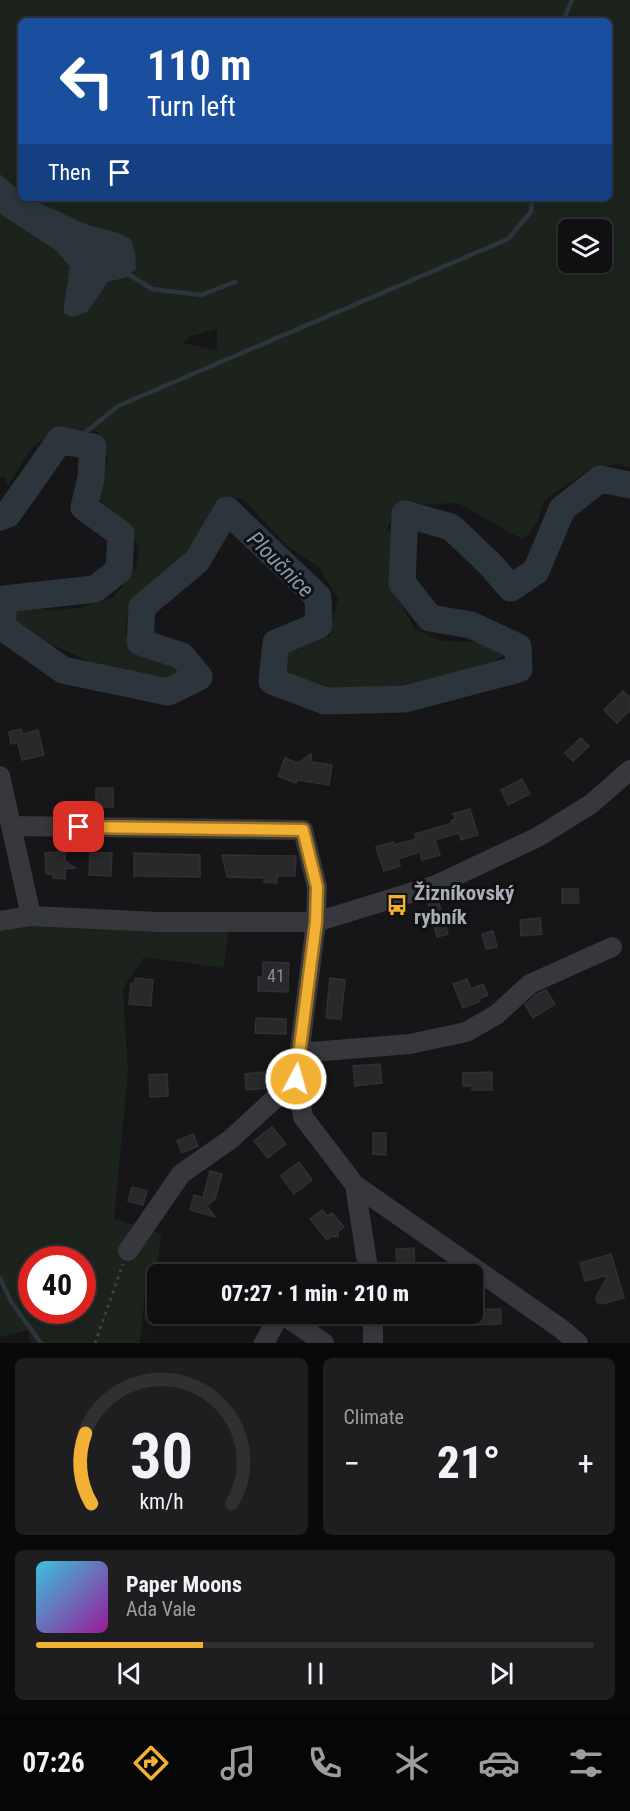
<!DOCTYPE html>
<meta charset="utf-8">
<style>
body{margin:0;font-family:"Roboto Condensed",sans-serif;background:#1e1e20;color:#f1f3f6;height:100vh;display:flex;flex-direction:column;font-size:22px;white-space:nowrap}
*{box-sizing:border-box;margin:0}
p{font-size:20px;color:#9c9d9f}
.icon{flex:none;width:33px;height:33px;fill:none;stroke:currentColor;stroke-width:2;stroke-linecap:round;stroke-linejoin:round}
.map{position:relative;height:1343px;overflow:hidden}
.details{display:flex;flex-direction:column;gap:15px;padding:15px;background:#09090a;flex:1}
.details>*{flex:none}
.guide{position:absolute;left:18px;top:18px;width:594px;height:183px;border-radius:9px;box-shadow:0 3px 9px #0003,0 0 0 2px #303032;background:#1a4fa0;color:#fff;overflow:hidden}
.fabs{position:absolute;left:558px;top:219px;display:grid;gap:12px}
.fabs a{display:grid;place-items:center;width:54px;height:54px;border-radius:9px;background:#101012;box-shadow:0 3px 9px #0003,0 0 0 2px #303032;font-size:30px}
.speed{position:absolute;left:18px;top:1246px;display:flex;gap:12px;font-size:30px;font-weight:700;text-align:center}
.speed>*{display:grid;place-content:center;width:78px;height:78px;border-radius:50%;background:#101012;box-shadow:0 3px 9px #0003,0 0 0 2px #303032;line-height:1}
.speed .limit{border:9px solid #d22;background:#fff;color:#111}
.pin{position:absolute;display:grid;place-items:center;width:51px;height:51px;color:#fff;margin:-26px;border-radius:12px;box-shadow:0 3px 9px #0006}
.me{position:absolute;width:66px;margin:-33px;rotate:6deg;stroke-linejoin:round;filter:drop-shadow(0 0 4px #0008)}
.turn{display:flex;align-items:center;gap:21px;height:126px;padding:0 30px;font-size:27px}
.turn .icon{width:78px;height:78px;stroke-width:2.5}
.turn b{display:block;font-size:42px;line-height:51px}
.then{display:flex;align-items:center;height:57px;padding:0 30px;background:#0003;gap:12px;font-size:22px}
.big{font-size:45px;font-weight:800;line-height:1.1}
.details .tile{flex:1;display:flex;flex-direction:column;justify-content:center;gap:9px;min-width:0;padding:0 21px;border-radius:9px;background:#1e1e20}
.details .dial{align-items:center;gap:0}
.dial svg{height:156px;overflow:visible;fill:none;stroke:#303032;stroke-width:7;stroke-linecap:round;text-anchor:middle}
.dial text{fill:#f1f3f6;stroke:none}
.song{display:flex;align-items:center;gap:18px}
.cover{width:72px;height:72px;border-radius:9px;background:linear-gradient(135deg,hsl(190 70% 55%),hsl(300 70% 35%))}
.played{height:6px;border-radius:3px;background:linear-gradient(90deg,#f2b134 30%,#303032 30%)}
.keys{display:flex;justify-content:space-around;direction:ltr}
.heat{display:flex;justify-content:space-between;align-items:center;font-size:33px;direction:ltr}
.details .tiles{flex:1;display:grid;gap:15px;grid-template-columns:1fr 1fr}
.tile:last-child{grid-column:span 2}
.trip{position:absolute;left:147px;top:1264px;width:336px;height:60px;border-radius:9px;background:#101012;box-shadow:0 3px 9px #0003,0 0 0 2px #303032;font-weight:800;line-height:60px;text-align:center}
.menu{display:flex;height:96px;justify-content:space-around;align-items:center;background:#060607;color:#9c9d9f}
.menu .icon{width:42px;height:42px}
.menu .active{color:#f2b134}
.menu b{font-size:27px;color:#f1f3f6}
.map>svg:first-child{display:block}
.green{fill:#1c231d;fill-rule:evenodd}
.water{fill:#2c353c}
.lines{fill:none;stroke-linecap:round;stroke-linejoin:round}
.stream{stroke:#2c353c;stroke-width:4.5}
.river{stroke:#2c353c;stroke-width:27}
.building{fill:#29292c;stroke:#303034;stroke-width:1.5}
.path{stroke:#3d3f44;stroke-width:3;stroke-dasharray:3 4.5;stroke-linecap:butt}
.minor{stroke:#37383d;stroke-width:20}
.route-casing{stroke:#9d7322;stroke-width:15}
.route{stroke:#f2b134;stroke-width:10}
.labels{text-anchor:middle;stroke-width:6;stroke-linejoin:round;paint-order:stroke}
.number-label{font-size:18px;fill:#888b94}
.poi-label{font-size:21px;font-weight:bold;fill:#a8adb8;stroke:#111113;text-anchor:start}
.water-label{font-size:22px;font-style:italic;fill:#7f9bb3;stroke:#111113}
</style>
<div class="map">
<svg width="630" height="1343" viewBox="0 0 630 1343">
<rect width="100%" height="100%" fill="#161618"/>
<path class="green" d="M0 0H630V467L618 464 590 469 544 500 538 521 529 534 522 539 458 503 403 505 386 529 391 532 393 590 415 629 441 641 480 642 507 654 479 670 352 698 274 671 273 664 291 648 330 636 338 599 319 567 287 546 244 500 234 498 213 507 174 574 135 599 128 611 125 633 139 650 184 668 181 678 128 679 20 630 8 609 12 602 51 611 79 608 113 598 136 568 139 548 131 528 93 494 108 459 99 432 59 429 33 446 7 486 5 477 0 478V214L57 251 71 267 63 313 87 312 108 282 125 278 136 269 116 232 88 225 29 198H609V21H21V192L0 174ZM568 230H602V262H568ZM217 329V350L183 343 191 336Z
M10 922 229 925 224 968 144 957 123 988 128 1072 114 1219 162 1234 157 1263 147 1276 140 1343H31L28 1330 0 1337V929ZM32 1260H82V1311H32Z"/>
<path class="water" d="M0 174 21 192V198H29L88 225 116 232 131 239 135 252 136 269 125 278 108 282 87 312 72 317 63 313 70 267 57 251 0 214Z"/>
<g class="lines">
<path class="stream" d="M563 21 572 0
M125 272 152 289 201 295 235 282
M72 443 118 406 508 239 531 212 532 198
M0 1278 12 1303 41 1343"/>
<path class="river" d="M0 517 8 514 60 440 93 447 91 478 84 507 121 534 119 570 95 589 4 599 2 627 63 670 168 692 199 677 182 656 140 642 142 607 197 561 227 510 318 597 319 625 276 643 272 681 325 701 405 699 519 669 518 647 471 625 430 618 402 583 405 514 451 527 490 564 511 588 536 571 562 509 600 479 630 485"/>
</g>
<path class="building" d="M623 691 630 698V710L617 723 604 710Z
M21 729 23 734 38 730 44 755 22 760 18 743 11 744 9 732Z
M581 738 589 746 573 761 565 753Z
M311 754V762L332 765 329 785 297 780 296 783 278 776 285 758 298 763Z
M522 779 530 794 508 805 501 790Z
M96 788H113V807H96Z
M470 809 478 835 461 840 459 833 435 840 440 855 422 860 420 852 398 859 400 866 384 871 376 847 393 842 394 845 416 839 415 834 452 823 451 821 455 819 453 814Z
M58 852 65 853V861L75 868 65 869V879L53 878V874H46L45 853Z
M90 853H112L111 876 89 875Z
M134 853 200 855V877L134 876Z
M222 855 296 856 295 876H277V883L264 882V878L227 877Z
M562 889H578L579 903H562Z
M438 900 448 934 437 937 428 903Z
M540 918 542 934 521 936 520 920Z
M493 931 497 947 486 949 482 934Z
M263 962 289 963 288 992 258 991V977H263Z
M135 978 153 980 151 1006 129 1004 131 983H135Z
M330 978 345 980 341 1019 326 1018Z
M467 979 471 989 483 984 488 995 479 999 480 1001 463 1008 453 984Z
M546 990 555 1004 533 1018 525 1005 537 994Z
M256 1018 286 1019V1034L255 1033Z
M380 1064 382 1083 355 1086 353 1066Z
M264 1072 266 1088 246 1090 245 1074Z
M492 1072V1090H472V1086H463V1073Z
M167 1074 168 1096 150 1097 149 1075Z
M272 1127 286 1144 268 1158 254 1141Z
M373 1133H386V1155L373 1154Z
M193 1134 198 1146 182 1153 177 1141Z
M299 1162 312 1180 294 1194 281 1176Z
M210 1171 222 1174 215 1199 207 1206 215 1217 190 1210 194 1195 203 1198Z
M132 1187 147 1191 143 1205 128 1201Z
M322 1210 327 1216 332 1213 344 1227 338 1232V1237L332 1236 327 1240 310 1219Z
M414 1248 415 1269 397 1270 396 1249Z
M611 1254 624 1298 602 1304 597 1302 596 1297 608 1275 585 1281 580 1263Z
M501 1309V1324L472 1325V1310Z"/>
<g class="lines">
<path class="path" d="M95 1343 123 1264"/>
<path class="minor" d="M0 776 31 916
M0 921 31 916 159 922H316L317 887 303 830 12 826
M299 1053 410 1044 466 1032 496 1015 530 984 612 947
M355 1185 369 1275
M128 1251 181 1174 231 1139 296 1079
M282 1314 324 1343
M373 1314V1343
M264 1343 280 1314
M578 1343 560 1328 355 1185 303 1117 296 1079 316 922 436 885 538 837 591 804 630 770"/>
</g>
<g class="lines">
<defs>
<path id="route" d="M79 827 303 830 317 887 316 922 296 1079"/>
</defs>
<use href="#route" class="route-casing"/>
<use href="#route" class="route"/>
</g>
<defs>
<symbol id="bus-bare" viewBox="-9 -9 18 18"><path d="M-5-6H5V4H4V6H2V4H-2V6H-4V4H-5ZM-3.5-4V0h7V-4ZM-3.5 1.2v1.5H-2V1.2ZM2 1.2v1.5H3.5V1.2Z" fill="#f2b134" stroke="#111113" stroke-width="2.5" paint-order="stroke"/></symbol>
</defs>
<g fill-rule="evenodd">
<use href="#bus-bare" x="382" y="890" width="30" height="30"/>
</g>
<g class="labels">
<g class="number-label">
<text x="276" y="982">41</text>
</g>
<g class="poi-label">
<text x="414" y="900">Žizníkovský<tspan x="414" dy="24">rybník</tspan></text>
</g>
<g class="water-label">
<text transform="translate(281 564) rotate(45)" y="8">Ploučnice</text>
</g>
</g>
</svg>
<div class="fabs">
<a><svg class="icon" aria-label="layers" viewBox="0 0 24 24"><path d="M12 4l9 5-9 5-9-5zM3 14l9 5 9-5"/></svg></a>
</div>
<div class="speed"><div class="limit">40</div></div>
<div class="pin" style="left:79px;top:827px;background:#d93025"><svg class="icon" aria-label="arrive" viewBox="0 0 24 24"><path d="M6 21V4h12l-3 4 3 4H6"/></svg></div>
<svg class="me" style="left:296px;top:1079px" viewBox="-20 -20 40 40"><circle r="17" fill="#f2b134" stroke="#fff" stroke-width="3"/><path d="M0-11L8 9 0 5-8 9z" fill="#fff"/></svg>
<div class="trip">07:27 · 1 min · 210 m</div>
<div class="guide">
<div class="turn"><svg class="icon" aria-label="left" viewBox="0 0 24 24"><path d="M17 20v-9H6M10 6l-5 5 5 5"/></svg><div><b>110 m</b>Turn left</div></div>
<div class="then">Then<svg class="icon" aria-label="arrive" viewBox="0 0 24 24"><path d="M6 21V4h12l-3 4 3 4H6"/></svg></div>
</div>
</div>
<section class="details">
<div class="tiles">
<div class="tile dial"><svg viewBox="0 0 100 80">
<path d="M14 69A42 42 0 1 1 86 69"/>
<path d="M14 69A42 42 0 0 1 11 33" stroke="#f2b134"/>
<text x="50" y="56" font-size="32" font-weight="700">30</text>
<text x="50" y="72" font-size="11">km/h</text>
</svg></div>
<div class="tile"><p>Climate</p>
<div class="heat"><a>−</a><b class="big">21°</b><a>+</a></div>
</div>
<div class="tile">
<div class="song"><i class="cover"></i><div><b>Paper Moons</b><p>Ada Vale</p></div></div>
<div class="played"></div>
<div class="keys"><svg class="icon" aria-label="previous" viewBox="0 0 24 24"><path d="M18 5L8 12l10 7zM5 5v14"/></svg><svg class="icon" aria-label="pause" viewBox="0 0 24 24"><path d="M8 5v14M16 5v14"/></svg><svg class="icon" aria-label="next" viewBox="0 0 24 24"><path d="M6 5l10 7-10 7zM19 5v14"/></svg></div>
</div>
</div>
</section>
<nav class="menu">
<b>07:26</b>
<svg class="icon active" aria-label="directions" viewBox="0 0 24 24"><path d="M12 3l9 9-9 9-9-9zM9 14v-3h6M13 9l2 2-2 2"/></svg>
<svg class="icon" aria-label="music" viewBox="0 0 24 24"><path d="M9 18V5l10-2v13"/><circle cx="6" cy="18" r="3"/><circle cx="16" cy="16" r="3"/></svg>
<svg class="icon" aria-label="phone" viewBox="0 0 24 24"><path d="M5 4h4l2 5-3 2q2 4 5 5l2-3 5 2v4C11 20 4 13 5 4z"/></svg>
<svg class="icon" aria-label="climate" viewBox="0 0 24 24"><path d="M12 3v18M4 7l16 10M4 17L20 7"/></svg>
<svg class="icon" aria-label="car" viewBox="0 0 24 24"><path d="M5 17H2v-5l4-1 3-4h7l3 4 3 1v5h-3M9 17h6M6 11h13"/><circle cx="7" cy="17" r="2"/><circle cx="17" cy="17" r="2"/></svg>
<svg class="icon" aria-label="filters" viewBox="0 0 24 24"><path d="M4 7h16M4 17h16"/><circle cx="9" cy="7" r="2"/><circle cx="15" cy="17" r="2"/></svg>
</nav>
